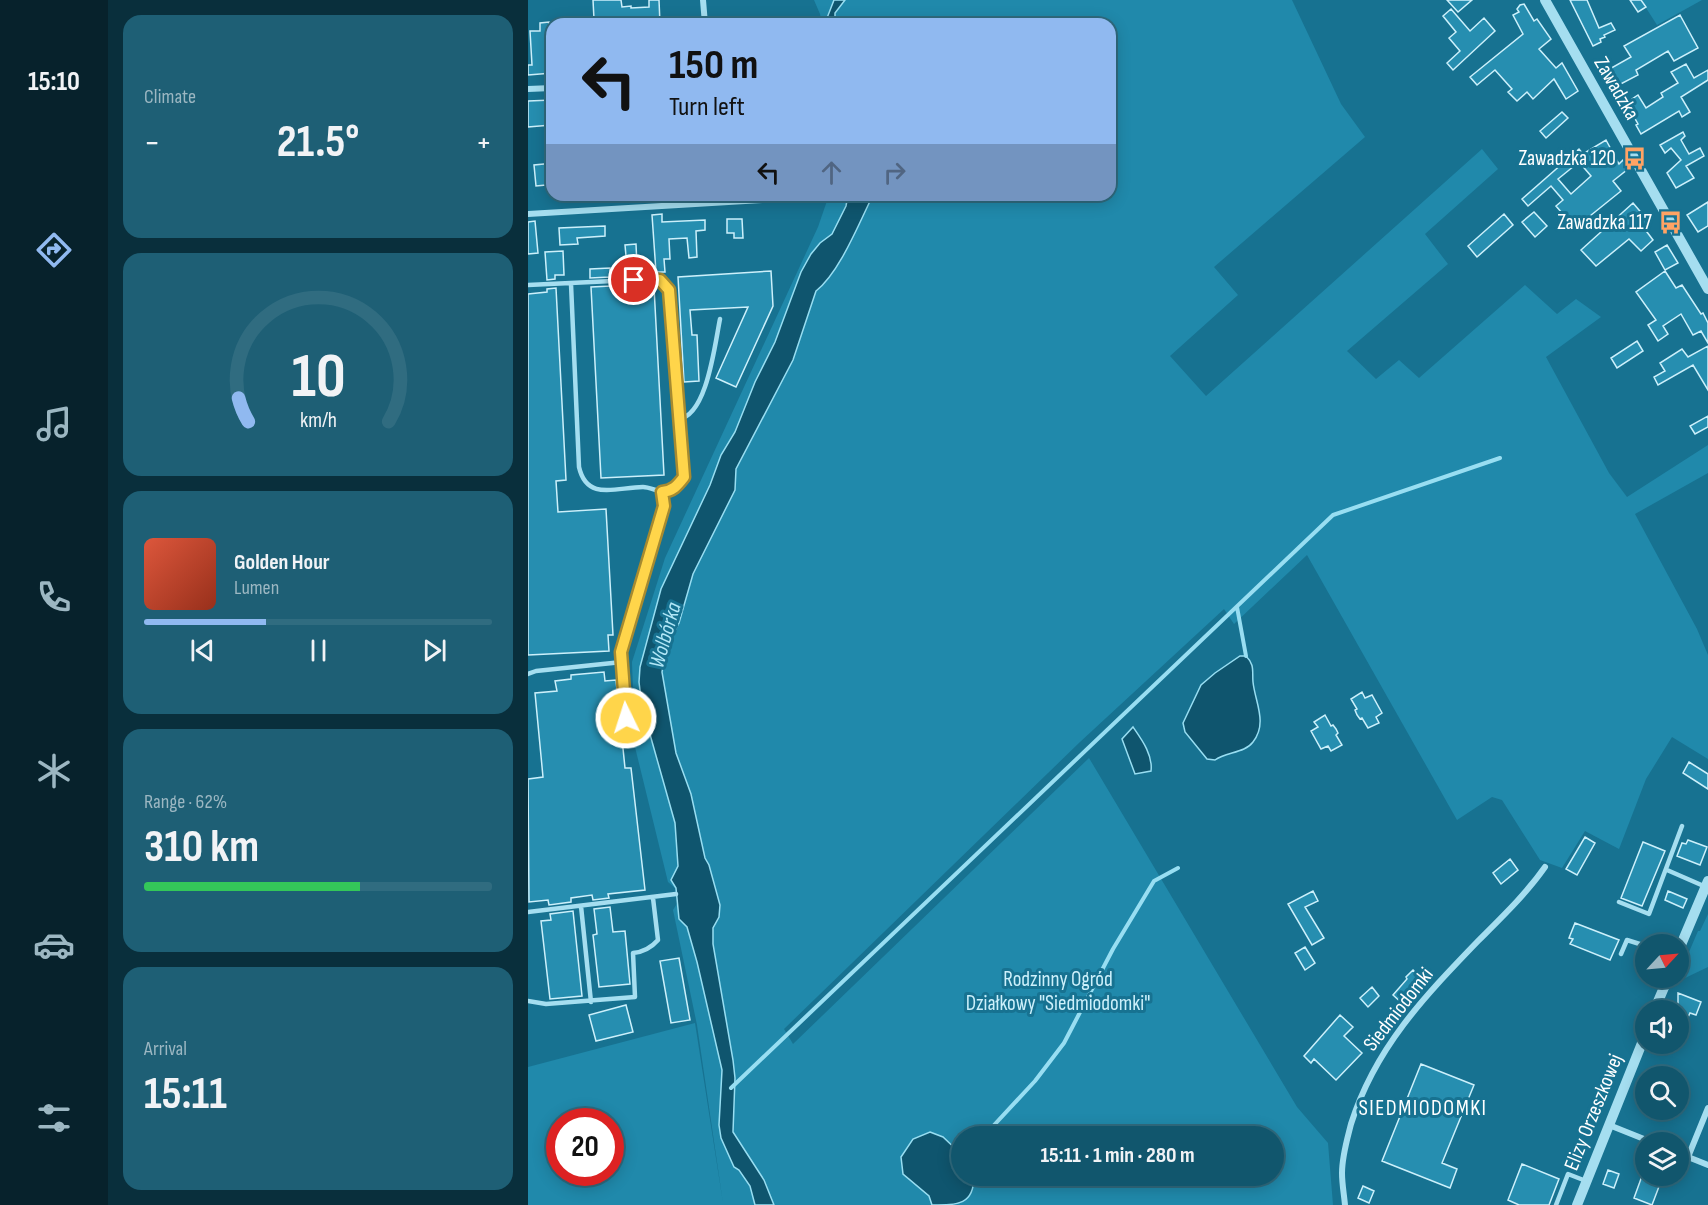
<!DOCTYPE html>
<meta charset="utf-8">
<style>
body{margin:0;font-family:"Sofia Sans Condensed",sans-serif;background:#1e5f75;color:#f1f3f6;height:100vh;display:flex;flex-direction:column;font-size:22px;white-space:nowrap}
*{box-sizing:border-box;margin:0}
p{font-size:20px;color:#9cb7c2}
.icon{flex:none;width:33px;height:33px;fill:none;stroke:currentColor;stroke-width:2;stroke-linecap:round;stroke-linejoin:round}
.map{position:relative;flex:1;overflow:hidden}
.side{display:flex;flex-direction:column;gap:15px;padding:15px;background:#092f3c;width:420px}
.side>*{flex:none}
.banner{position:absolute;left:18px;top:18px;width:570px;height:183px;border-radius:18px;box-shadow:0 3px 15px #0003,0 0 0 2px #306c80;background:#90b9f0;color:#111;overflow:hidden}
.needle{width:39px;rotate:64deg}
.tools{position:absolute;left:1107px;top:934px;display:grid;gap:12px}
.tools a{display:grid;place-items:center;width:54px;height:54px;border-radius:50%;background:#11566d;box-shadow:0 3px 15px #0003,0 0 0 2px #306c80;font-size:30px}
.speed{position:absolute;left:18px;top:1108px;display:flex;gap:12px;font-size:30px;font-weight:700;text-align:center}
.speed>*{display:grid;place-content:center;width:78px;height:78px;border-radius:50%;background:#11566d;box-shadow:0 3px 15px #0003,0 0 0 2px #306c80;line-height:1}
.speed .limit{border:9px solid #d22;background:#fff;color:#111}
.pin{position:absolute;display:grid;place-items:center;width:51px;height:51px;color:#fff;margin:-26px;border:3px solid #fff;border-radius:50%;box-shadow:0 2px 6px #0007}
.me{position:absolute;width:66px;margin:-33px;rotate:356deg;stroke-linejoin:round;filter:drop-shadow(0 0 4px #0008)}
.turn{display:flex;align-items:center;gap:21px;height:126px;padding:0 24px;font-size:27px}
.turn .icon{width:78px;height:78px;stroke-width:2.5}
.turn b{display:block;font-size:42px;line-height:51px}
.lanes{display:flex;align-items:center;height:57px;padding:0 24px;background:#0003;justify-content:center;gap:30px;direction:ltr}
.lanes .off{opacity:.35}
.big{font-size:45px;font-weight:700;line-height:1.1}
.side .card{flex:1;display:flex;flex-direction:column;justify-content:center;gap:9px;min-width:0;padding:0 21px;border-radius:18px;background:#1e5f75}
.side .dial{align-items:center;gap:0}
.dial svg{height:156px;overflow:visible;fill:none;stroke:#306c80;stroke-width:7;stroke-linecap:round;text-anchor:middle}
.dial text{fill:#f1f3f6;stroke:none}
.song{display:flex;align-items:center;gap:18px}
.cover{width:72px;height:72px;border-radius:9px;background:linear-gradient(135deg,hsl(10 70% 55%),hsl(10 70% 35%))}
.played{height:6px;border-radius:3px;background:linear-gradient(90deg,#90b9f0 35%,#306c80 35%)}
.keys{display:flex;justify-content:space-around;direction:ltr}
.heat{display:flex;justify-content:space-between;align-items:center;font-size:33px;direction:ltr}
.charge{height:9px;border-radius:4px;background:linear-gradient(90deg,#34c759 62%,#306c80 0)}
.trip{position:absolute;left:423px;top:1126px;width:333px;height:60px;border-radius:30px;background:#11566d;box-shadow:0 3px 15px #0003,0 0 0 2px #306c80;font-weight:700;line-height:60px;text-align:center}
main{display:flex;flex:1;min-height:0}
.tab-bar{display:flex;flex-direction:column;width:108px;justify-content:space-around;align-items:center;background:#07222c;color:#9cb7c2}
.tab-bar .icon{width:42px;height:42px}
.tab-bar .selected{color:#90b9f0}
.tab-bar b{font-size:27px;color:#f1f3f6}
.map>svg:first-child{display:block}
.green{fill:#2089ab;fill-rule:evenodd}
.water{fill:#0f556e;stroke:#98def2;stroke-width:1.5}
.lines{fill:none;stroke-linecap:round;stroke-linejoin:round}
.stream{stroke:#98def2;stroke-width:4}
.building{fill:#268eb0;stroke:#ccf0fb;stroke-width:1.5;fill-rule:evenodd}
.service{stroke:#a5def0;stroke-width:4.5}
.minor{stroke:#a5def0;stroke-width:6}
.tertiary{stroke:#a5def0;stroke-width:10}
.route-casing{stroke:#a68a30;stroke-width:15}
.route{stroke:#ffd54a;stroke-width:10}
.labels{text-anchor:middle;stroke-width:6;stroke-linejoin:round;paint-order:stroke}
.street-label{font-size:21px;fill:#fff;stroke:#177291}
.poi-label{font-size:21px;fill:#fff;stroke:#177291;text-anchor:end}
.park-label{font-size:21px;fill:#ccf0fb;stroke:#177291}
.water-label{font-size:22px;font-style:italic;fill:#b2e7f7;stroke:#177291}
.neighbourhood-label{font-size:22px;letter-spacing:1.5px;fill:#fff;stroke:#177291}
</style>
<main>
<nav class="tab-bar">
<b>15:10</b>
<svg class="icon selected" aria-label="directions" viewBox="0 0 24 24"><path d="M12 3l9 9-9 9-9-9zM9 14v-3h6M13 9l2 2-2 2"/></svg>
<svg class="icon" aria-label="music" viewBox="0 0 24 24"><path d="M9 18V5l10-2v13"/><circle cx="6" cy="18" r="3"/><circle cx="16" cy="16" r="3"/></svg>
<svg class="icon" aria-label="phone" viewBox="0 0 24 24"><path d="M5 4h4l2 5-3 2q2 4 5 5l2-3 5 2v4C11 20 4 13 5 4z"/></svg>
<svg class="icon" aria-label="climate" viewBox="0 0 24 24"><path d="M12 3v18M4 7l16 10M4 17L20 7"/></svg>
<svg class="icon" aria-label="car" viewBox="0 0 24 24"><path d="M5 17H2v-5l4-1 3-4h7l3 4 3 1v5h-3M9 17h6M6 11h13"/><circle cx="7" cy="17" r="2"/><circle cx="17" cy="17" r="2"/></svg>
<svg class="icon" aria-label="filters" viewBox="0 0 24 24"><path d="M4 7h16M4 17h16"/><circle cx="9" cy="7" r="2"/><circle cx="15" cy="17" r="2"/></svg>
</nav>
<section class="side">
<div class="card"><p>Climate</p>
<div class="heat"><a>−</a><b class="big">21.5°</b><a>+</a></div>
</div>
<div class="card dial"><svg viewBox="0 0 100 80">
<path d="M14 69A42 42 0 1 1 86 69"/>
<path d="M14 69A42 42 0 0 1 9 57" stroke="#90b9f0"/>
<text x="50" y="56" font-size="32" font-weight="700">10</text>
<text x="50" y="72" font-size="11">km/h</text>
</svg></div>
<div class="card">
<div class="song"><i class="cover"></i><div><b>Golden Hour</b><p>Lumen</p></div></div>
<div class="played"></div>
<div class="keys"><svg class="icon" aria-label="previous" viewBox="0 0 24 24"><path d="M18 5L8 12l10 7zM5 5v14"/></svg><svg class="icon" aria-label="pause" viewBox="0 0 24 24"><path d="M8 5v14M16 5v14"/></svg><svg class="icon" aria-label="next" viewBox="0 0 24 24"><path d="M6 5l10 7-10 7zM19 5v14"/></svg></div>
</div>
<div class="card"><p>Range · 62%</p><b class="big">310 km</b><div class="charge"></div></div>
<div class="card"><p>Arrival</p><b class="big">15:11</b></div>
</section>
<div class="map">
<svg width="1180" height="1205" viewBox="0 0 1180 1205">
<rect width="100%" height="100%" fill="#177291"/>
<path class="green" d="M286 0H764L813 104 837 137 686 267 710 295 642 356 678 396 954 149 970 169 897 234 920 264 819 351 848 379 871 360 891 378 997 285 1029 314 1048 299 1073 317 1018 357 1081 473 1099 497 1180 445V473L1107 514 1169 629 1180 655V759L1144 737 1118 779 1091 849 1057 831 1034 868 1012 860 974 800 964 797 929 820 779 555 706 624 696 609 552 742 256 1029 265 1044 561 758 769 1107 800 1143 805 1205H0V1067L167 1023 195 1203 169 1025 145 910 150 902 147 888 140 882 107 747 104 662 137 558 290 227 301 195H582V24H294L292 14ZM32 1122H82V1173H32ZM434 1137H746V1176H434Z
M1113 0H1174L1129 25Z
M1180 914V967L1155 979 1151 977 1159 953 1161 952 1170 931H1172Z"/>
<path class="water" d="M306 0H317L307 13V24H300L299 18Z
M320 195H345C331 223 312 272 288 291L265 360 208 469 207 490 165 574 151 623 139 646 134 672 148 753 163 794 177 858 181 865 192 905 191 917 185 928V944L205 1060 207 1078 205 1132 236 1180 246 1205H227L222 1186 211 1170 206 1167 193 1138 191 1125 194 1070 169 962 159 927 151 919 148 888 143 880 150 866 147 823 114 706 111 682 112 667 133 589 182 485 193 455 207 432 227 382 247 342 273 272 283 254 292 243 304 234 318 206Z
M712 656H718C727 665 724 671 725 682 727 702 740 723 725 742 717 753 698 752 687 760L679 759 657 732 655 723 673 685 687 673Z
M605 727C614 740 625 755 623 771L607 774 594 739Z
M402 1132 415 1137 433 1154 434 1176H446C446 1205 430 1205 404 1205L401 1196 375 1174 373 1157 385 1139Z"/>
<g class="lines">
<path class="stream" d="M709 607 718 656
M203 1088 805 515 972 458
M455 1137 507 1081 536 1043 585 949 626 881 650 868"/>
</g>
<path class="building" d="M65 0H93L94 7 103 6V8L121 7V0H131L132 24H86L85 18 66 19Z
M919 0H944L930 12Z
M1042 0H1059L1071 28 1083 23 1087 30 1076 35 1077 37 1072 39 1073 42 1065 46Z
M1102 0H1113L1118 7 1110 12Z
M996 4 1006 21 1009 19 1023 39 1011 49 1028 68 1034 63 1050 91 1038 99 1026 79 1005 99 999 92 989 101 980 92 984 89 967 70 949 85 942 77 995 34 985 15 991 12 989 9 992 5Z
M923 9 942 31 956 18 967 31 925 70 919 63 932 51 921 38 928 32 915 16Z
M1152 15 1170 48 1146 61 1140 51 1108 70 1110 75 1087 87 1078 71 1103 57 1096 46Z
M21 22 22 48H24V73L0 75V65H4L2 31H12V23Z
M1158 64 1166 78 1180 70V80L1153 97 1162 112 1154 117 1151 111 1113 134 1108 125 1110 124 1098 103 1110 95 1118 108 1135 97 1133 93 1150 83 1143 72Z
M24 100 23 125 0 127V101Z
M1034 112 1040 118 1018 138 1012 131Z
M1155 132 1157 136 1153 140 1161 154 1172 148 1176 156 1158 166 1166 178 1148 188 1139 173 1153 160 1143 148 1137 153 1132 145Z
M1078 140 1091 164 1095 160 1100 169 1085 181 1093 191 1047 228 1028 206 1035 200 1023 186 1000 206 994 199 1051 149 1055 154ZM1051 162 1063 176 1043 194 1030 179Z
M16 164H24V174H17L18 185 8 186 6 165Z
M1180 202V226L1170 232 1159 215Z
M1105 203 1122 223 1116 228 1125 240 1113 251 1101 239 1068 266 1053 250Z
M1006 212 1019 226 1007 237 994 222Z
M134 214V222L177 220V230L168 231 169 257 161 258 159 238 141 239 142 259H136L137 272H128L124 215Z
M976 214 985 225 949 257 940 246Z
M199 219H214L215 238H206V233H199Z
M7 221 10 253 0 254V222Z
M77 226V236L49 238 50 244 32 245 31 228Z
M108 244 109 266 99 267 97 245Z
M1139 245 1150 263 1137 270 1127 252Z
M35 251 36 275H27V279L19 280 17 252Z
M82 268V277L62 278V269Z
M243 271 245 306 208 387 188 378 220 307 162 310 164 335H169L171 381 156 382 150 277Z
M1137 271 1148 288 1154 285 1173 314 1175 313 1180 323V343L1173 331 1165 335 1153 314 1135 326 1140 334 1130 341 1120 325 1128 320 1108 292Z
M83 286V289L126 287 136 475 73 478 63 287Z
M28 288 38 480 28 481 30 512 78 509 85 635H80L81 651 0 655V294L19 292V289Z
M1109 341 1115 351 1089 368 1083 358Z
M1180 346V390L1165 365 1130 385 1126 377 1137 371 1132 363 1154 349 1160 357Z
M1180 416V427L1167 434 1162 426Z
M76 672 77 681 88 680 97 768H103L117 890 80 894 81 898 65 900 64 895 43 898V902L21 905 20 900 1 902 0 779 15 777 7 693 29 691 27 681 43 679V675Z
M834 692 837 698 844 695 854 713 848 717 851 723 840 728 834 718 832 719 829 715 827 710 829 709 823 699Z
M797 715 803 726 805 725 808 729 810 733 808 735 814 745 803 751 800 746 793 749 783 731 790 727 786 722Z
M1161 762 1180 774V789L1155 773Z
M1057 837 1067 843 1049 875 1038 869Z
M1160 840 1179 847 1172 865 1149 856 1154 843 1158 844Z
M1115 842 1137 851 1114 906 1093 898Z
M982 859 990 870 973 884 965 873Z
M785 891 790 901 777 907 796 938 784 945 760 904Z
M1140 891 1159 899 1155 908 1137 900Z
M82 907 85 932 97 931 102 984 71 987 65 935 69 934 66 909Z
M45 911 54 996 22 999 13 921 23 920 22 914Z
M1047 923 1091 940 1082 960 1042 944 1045 939 1041 938Z
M777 947 787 963 777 970 767 953Z
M151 958 162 1020 143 1023 132 961Z
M885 970 897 983 876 1005 865 995 879 979 878 977Z
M844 987 851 996 840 1007 832 998Z
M1150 993 1173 1002 1168 1015 1162 1013 1150 1039Z
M98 1005 105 1032 68 1041 61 1015Z
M812 1015 825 1027 816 1036 834 1053 808 1080 786 1059 783 1063 776 1056Z
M893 1064 946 1085 914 1163 929 1169 922 1188 854 1161Z
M994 1164 1031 1179 1021 1205H991L980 1200Z
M1080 1170 1091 1174 1086 1188 1075 1184Z
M1114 1176H1135L1124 1205 1106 1198Z
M835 1186 846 1191 841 1203 830 1198Z"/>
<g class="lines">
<path class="service" d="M0 285 127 279 137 283 141 290 155 476C152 482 149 488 143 491 133 495 124 487 115 487 89 487 59 502 51 467L43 284
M150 419C179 417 187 343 192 319
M94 662 93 652 136 506 134 492
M0 674 8 671 94 662 99 736
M1139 870 1178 887
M1091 902 1121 914 1154 826
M53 906 63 1002
M0 912 148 894
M1093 954 1099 940 1118 946
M0 1001 18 1004 107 997 105 953C116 952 123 948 130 940L125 898
M1028 1205 1040 1174 1058 1181"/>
<path class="minor" d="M175 0 177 24
M0 89 24 88
M0 214 234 200
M1081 1125 1126 1143
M1150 1153 1180 1165
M1160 1157 1180 1108
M817 1205C816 1194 814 1184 814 1173 814 1156 819 1140 823 1124 847 1048 896 997 950 941 974 917 998 894 1017 867"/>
<path class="tertiary" d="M1017 0 1180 289
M1150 952 1180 881
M1126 1011 1140 978
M1049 1205 1118 1033"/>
</g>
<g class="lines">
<defs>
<path id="route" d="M98 718 93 652 136 506 134 492C145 491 149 486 156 477L141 290 132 280H106"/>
</defs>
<use href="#route" class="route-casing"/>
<use href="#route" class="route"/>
</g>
<defs>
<symbol id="bus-bare" viewBox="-9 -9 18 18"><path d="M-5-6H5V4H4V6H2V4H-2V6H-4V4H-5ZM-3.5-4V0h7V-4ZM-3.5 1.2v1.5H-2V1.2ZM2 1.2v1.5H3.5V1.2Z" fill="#ffa364" stroke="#177291" stroke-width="2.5" paint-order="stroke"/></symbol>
</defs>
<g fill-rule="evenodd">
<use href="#bus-bare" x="1090" y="142" width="33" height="33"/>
<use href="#bus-bare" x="1126" y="206" width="33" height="33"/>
</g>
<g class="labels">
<g class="street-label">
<text transform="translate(1089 88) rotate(60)" y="7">Zawadzka</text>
<text transform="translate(870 1009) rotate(-52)" y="7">Siedmiodomki</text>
<text transform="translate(1065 1112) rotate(-68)" y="7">Elizy Orzeszkowej</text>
</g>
<g class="poi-label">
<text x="1088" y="165">Zawadzka 120</text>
<text x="1124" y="229">Zawadzka 117</text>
</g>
<g class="park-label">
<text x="530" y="986">Rodzinny Ogród<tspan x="530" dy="24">Działkowy "Siedmiodomki"</tspan></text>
</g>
<g class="water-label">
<text transform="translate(136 635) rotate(-74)" y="8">Wolbórka</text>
</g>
<g class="neighbourhood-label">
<text x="895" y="1115">SIEDMIODOMKI</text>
</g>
</g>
</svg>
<div class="tools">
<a><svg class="needle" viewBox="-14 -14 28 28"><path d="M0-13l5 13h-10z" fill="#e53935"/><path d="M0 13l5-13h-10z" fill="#9cb7c2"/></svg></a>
<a><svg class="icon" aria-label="sound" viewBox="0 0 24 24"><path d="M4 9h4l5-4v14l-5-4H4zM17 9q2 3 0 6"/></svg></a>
<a><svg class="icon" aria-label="search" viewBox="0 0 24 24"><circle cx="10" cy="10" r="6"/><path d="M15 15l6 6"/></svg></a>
<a><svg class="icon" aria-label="layers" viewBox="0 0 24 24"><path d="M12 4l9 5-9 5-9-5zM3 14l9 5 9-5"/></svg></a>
</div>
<div class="speed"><div class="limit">20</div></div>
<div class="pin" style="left:106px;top:280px;background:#d93025"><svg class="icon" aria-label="arrive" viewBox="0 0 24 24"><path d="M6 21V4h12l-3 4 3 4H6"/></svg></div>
<svg class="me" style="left:98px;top:718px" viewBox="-20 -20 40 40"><circle r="17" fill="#ffd54a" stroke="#fff" stroke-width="3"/><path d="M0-11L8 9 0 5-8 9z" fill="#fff"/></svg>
<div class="trip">15:11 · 1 min · 280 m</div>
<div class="banner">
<div class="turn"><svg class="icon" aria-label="left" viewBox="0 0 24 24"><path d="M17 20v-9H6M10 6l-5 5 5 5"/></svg><div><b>150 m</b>Turn left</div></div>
<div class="lanes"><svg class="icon" aria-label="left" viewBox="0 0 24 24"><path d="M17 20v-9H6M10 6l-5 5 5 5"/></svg><svg class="icon off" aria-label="ahead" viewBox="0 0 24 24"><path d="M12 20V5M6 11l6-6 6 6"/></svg><svg class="icon off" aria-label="right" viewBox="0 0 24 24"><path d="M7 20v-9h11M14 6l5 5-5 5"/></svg></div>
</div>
</div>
</main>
